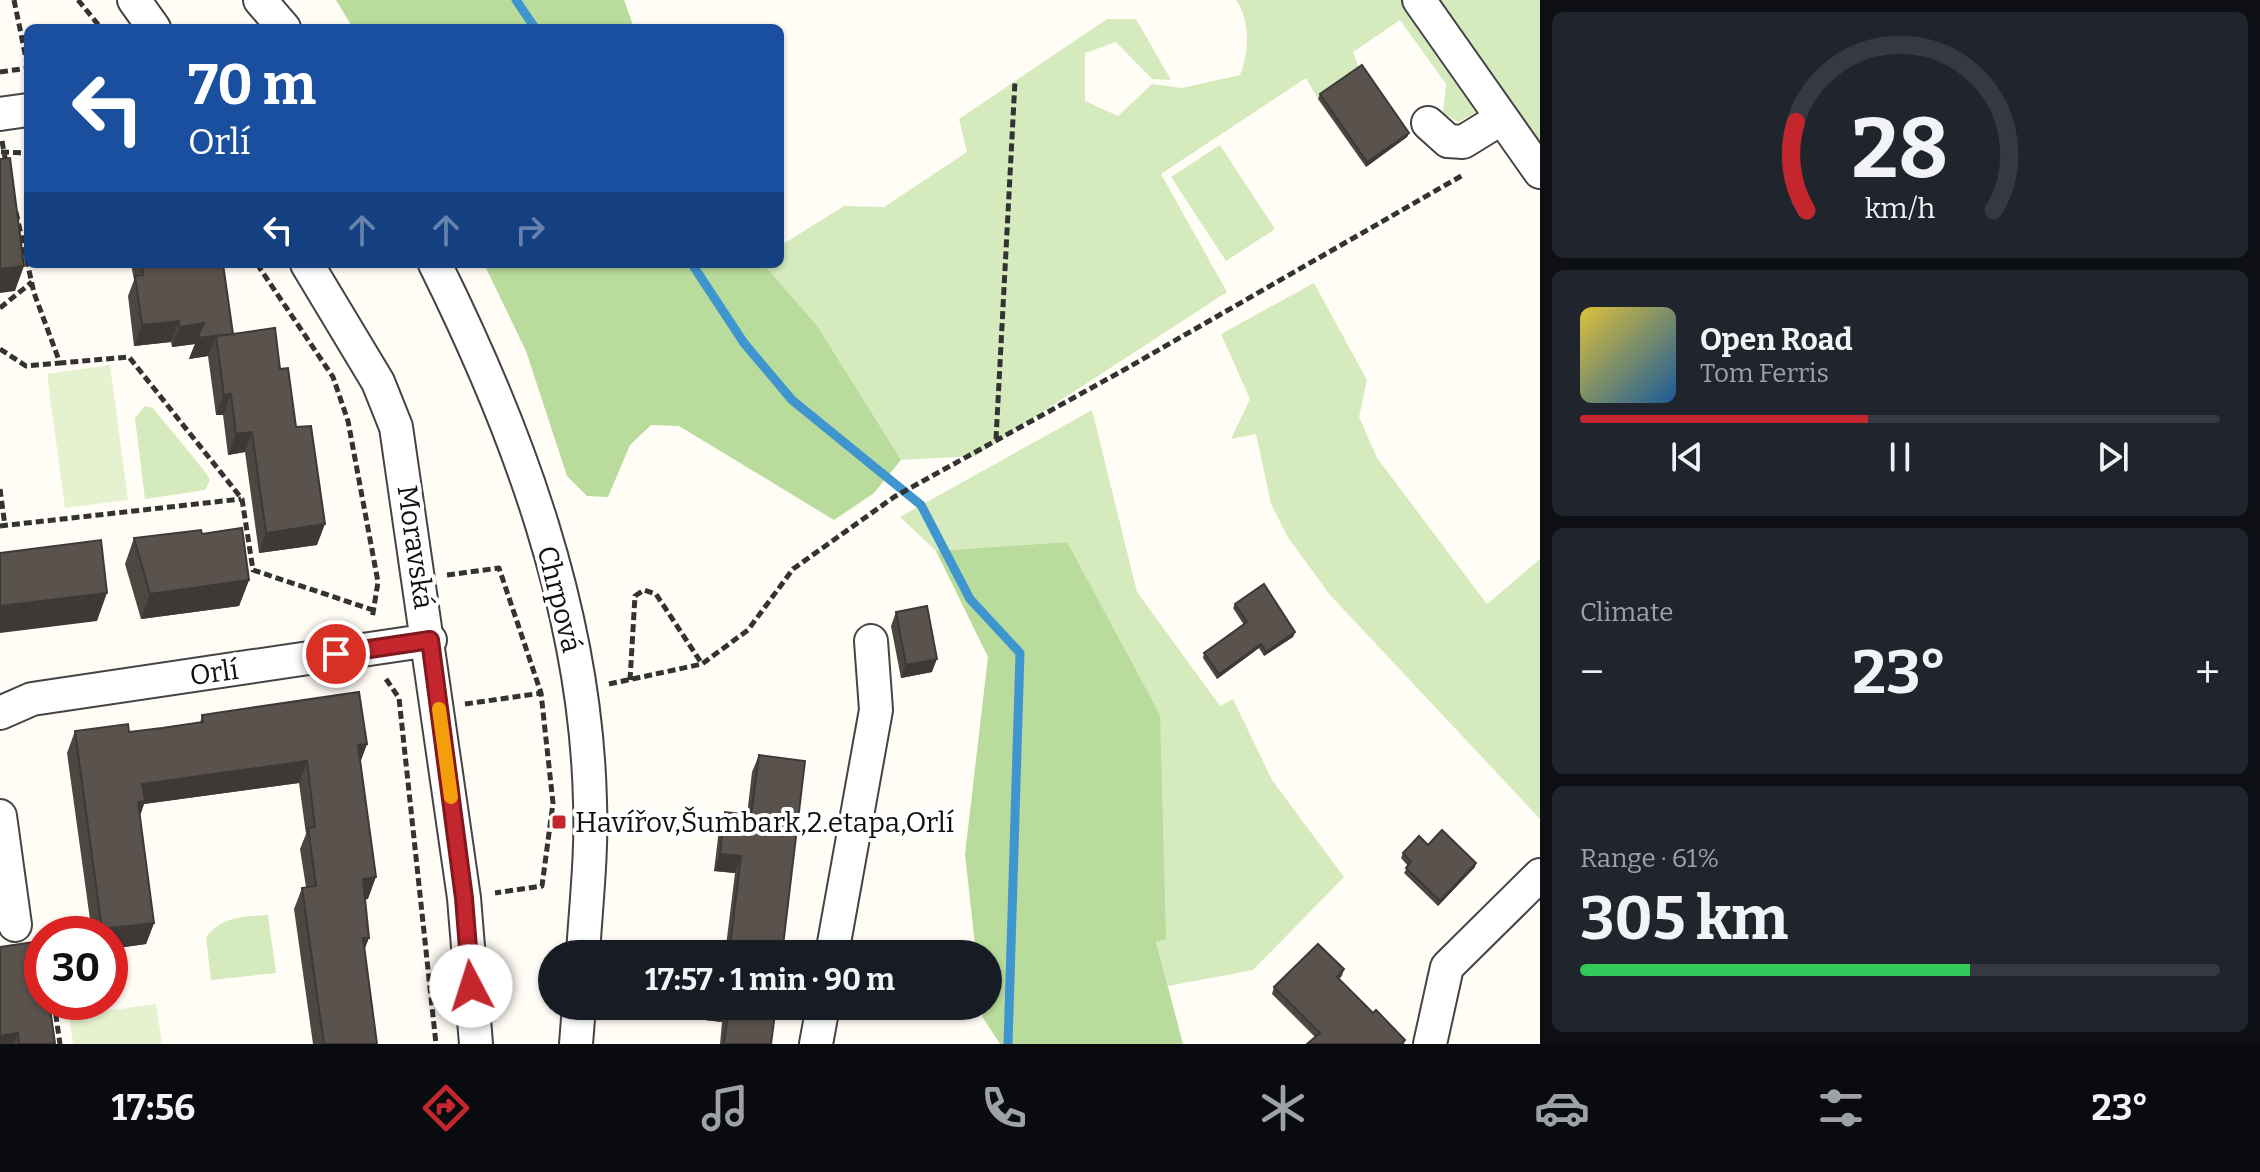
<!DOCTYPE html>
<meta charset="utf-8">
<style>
body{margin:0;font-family:Bitter,serif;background:#20242c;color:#f1f3f6;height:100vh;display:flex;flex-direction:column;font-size:30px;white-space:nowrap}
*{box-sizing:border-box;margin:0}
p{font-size:26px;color:#9ea1a6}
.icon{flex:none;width:44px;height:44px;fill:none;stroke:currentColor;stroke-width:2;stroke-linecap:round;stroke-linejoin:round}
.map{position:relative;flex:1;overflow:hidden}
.panel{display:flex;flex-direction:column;gap:12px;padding:12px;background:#0d0f14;width:720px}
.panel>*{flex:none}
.banner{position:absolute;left:24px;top:24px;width:760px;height:244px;border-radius:12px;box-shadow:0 2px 6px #0004;background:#1a4fa0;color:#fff;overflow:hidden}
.speed{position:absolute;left:24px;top:916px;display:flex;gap:16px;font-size:40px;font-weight:700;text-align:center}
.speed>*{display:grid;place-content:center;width:104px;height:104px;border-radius:50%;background:#171b24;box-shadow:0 2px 6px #0004;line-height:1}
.speed .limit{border:12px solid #d22;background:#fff;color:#111}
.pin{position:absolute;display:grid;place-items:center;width:68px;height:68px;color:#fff;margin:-34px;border:4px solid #fff;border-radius:50%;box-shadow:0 2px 8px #0007}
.me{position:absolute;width:88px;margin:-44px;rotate:355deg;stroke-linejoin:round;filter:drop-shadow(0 0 6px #0008)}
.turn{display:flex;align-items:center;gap:28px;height:168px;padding:0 32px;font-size:36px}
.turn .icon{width:104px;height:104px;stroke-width:2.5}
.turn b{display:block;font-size:56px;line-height:68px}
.lanes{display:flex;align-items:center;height:76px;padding:0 32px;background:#0003;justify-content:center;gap:40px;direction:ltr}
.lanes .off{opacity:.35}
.big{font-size:60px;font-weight:700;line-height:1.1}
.panel .widget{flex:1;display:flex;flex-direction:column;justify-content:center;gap:12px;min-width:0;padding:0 28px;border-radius:12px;background:#20242c}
.panel .dial{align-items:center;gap:0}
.dial svg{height:208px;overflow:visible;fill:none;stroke:#363941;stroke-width:7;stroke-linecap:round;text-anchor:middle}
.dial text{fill:#f1f3f6;stroke:none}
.song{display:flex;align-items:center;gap:24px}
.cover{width:96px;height:96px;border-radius:12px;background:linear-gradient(135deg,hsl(50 70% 55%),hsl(210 70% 35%))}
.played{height:8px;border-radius:4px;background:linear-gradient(90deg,#c4262e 45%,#363941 45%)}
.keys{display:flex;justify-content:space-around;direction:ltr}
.heat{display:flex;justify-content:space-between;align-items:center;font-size:44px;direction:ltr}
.charge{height:12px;border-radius:6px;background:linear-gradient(90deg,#34c759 61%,#363941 0)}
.trip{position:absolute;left:538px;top:940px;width:464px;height:80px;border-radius:40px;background:#171b24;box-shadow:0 2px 6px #0004;font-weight:700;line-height:80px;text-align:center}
.tab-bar{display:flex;height:128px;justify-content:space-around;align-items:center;background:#090b0e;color:#9ea1a6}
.tab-bar .icon{width:56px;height:56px}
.tab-bar .selected{color:#c4262e}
.tab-bar b{font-size:36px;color:#f1f3f6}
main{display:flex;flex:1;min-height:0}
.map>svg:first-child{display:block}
.green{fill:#d5ebbd}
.forest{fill:#b9dc9c}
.pitch{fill:#e6f2cf}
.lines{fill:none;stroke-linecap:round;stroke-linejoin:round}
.stream{stroke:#3f96cf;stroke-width:9}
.minor-casing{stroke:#444;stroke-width:36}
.path{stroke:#333;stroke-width:5;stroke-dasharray:8 4;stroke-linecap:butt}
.minor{stroke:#fff;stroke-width:32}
.wall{fill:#4d4742}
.shaded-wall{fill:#3f3936}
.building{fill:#5a524d;stroke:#3f3936;stroke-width:2}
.route-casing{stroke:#7f191e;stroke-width:20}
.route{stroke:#c4262e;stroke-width:14}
.slow{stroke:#f59e0b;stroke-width:14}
.poi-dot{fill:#c4262e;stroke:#fff;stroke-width:3}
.labels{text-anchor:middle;stroke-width:8;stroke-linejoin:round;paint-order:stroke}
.street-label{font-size:28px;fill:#111;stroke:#fff}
.poi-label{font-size:28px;fill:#111;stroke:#fff;text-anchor:start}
</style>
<main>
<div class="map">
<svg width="1540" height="1044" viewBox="0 0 1540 1044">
<rect width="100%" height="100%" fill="#fffdf5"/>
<path class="green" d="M1236 0H1406L1483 109 1458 122 1443 113 1446 84 1400 20 1353 52 1360 70 1318 99 1306 78 1161 174 1227 292 975 456 901 460 763 264H780V246L844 206 884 207 967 152 959 119 1107 19H1136L1171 80 1152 79 1116 42 1085 53V101L1118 116 1152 84 1182 88 1240 75C1249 52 1251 21 1236 0Z
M1441 0H1540V141Z
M1220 145 1275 229 1226 261 1171 177Z
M1314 283 1367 380 1359 417 1377 458 1487 604 1540 559V819L1330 595 1287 536 1271 504 1256 434 1231 439 1250 399 1221 334Z
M145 406 153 408 206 473 210 480 205 490 145 499 135 418Z
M1092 410 1137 592 1220 706 1233 699 1272 780 1344 877 1253 970 1168 986 1156 940H1165L1067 542 936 551 900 517Z
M268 915 276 973 211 980 206 937C223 916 243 917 268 915Z"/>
<path class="forest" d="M336 0H624L634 28H353Z
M484 264H763L817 326 901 460 874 493 834 520 679 426 651 425 630 445 608 497 587 496 567 476 526 351Z
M1067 542 1160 715 1166 940 1156 941 1183 1044H1000L983 1018 981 1006H988V954H976L965 854 988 657 936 551Z"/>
<path class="pitch" d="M110 365 128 500 65 508 47 374Z
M156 1004 162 1044H73L69 1016Z"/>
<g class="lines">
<path class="stream" d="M516 0 535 28
M692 264 744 343 792 400 921 505 970 599 1020 653 1008 1044"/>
<defs>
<path id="minor" d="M134 0 154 28
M260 0 284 28
M1419 0 1540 172
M0 114 28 110
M1428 123 1448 141 1463 142 1502 118
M307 264 378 382 396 427 464 898 476 1044
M435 264C518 431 586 614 590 802 592 853 586 904 583 954
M0 713 32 699 430 640
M0 816 15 925
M832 954 876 710 871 641
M576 1044 579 1006
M816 1044 823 1006
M1430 1044 1447 967 1540 875"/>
</defs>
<use href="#minor" class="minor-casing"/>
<path class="path" d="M14 0 28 68
M78 0 101 28
M0 72 28 68
M2 141 6 163
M1 152 28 153
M16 212 34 293 60 363 129 357 242 499 253 570 373 610
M257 264 333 377 348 421 378 582 372 619
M0 308 32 282
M0 349 26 366 60 363
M996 439 1015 81
M0 489 5 526
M0 526 241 499
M447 575 499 568 541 693 553 803 542 886 495 893
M386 679 399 698 436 1044
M630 680 635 596 644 590 656 594 702 664
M609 684 702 664 748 630 793 569 894 497 1122 371 1463 175
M465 704 542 693
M54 1002 60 1044"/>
<use href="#minor" class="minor"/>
</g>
<path class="wall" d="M1320 94 1409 133 1407 137 1366 167 1318 99Z
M131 264H223L233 334 280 369 296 427 317 545 259 553 245 452 228 455 223 415H216L208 356 189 359 195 344 172 347 171 342 134 346 128 296 134 280Z
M202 534 249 580 239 606 141 619 125 564 134 538Z
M1235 604 1295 632 1293 637 1264 656 1259 648 1217 679 1203 658 1204 653 1244 625 1233 608Z
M896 612 932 672 901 678 891 626Z
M202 715 367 744 360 762 368 899H365L364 950 377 1044H313L294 909 302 888 306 887 300 849 306 834 299 783 144 804 140 816 154 923 146 944 110 949V934H92L67 753 75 731 129 732 200 723Z
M759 755 782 954H725L735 873 714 871 719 829 725 812 747 815 752 772Z
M1428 845 1475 867 1438 906 1404 873 1408 866 1401 858 1403 853Z
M0 947 54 1044H0Z
M1344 969 1342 976 1339 979 1373 1013 1405 1040 1404 1044H1308L1315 1037 1272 994 1274 987Z
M698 1006H776L771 1044H720L722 1022 696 1019Z"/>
<path class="shaded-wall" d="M1409 133 1407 137 1366 167 1367 162Z
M24 266 15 291 0 293V269Z
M179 321 171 342 134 346 142 325Z
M204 323 216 336 208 356 189 359 195 344 172 347 179 327Z
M231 394 223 415H216L224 395Z
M252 432 245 452 228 455 236 434Z
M325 524 317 545 259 553 266 533Z
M249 580 239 606 141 619 150 594Z
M107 593 97 621 0 633V606Z
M1295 632 1293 637 1264 656 1266 652Z
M1261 644 1259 648 1217 679 1219 674Z
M937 659 932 672 901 678 906 665Z
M367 744 359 766 358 745Z
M307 761 299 783 144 804 137 823 130 824 142 784Z
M720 854 741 856 735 873 714 871Z
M1476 863 1475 867 1438 906 1440 901Z
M376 877 368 899 355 901 363 879Z
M154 923 146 944 110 949V934H100L102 929Z
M363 938H369L361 959Z
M701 1006H728L722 1022 696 1019Z
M18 1033 14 1044H0V1036Z"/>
<path class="building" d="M1362 65 1409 133 1367 162 1320 94Z
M10 158 24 266 0 269V159Z
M142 264H223L233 334 275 328 280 369 288 368 296 427 311 426 325 524 266 533 252 432 236 434 231 394 224 395 216 336 233 334 197 338 204 323 179 327V321L142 325 135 276 143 275Z
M242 528 249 580 150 594 134 538 201 530 202 534Z
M101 540 107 593 0 606V553Z
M1264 584 1295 632 1266 652 1261 644 1219 674 1204 653 1247 622 1235 604Z
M927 606 937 659 906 665 896 612Z
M359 692 367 744 358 745 376 877 363 879 369 938H363L377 1044H324L302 888 316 886 308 828 315 827 307 761 142 784 145 801 138 802 154 923 102 929 75 731 128 724 129 732 162 728 203 722 202 715Z
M759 755 805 761 782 954H729L741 856 720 854 725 812 751 815Z
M1442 830 1476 863 1440 901 1406 868 1411 862 1403 853 1419 836 1428 845Z
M41 941 42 1002H49L55 1043 45 1044H19L18 1033 0 1036V947Z
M1318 944 1344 969 1337 977 1373 1013 1376 1010 1405 1040 1401 1044H1307L1320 1033 1274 987Z
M729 1006H776L771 1044H724Z"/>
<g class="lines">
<defs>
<path id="route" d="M336 654 430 640 464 898 471 986"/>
</defs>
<use href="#route" class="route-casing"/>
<use href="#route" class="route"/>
<path class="slow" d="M439 709 451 797"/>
</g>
<rect class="poi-dot" x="551" y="814" width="16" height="16" rx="4"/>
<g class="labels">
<g class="street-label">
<text transform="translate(416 547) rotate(82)" y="10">Moravská</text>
<text transform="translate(560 599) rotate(76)" y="10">Chrpová</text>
<text transform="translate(214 672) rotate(-8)" y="10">Orlí</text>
</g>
<g class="poi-label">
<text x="575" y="832">Havířov,Šumbark,2.etapa,Orlí</text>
</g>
</g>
</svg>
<div class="speed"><div class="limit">30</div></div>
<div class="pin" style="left:336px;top:654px;background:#d93025"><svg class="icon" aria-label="arrive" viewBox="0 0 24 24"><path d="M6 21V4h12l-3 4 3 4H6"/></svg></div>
<svg class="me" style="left:471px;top:986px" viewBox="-20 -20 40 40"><circle r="19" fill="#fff"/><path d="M0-13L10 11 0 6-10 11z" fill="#c4262e"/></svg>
<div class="trip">17:57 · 1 min · 90 m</div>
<div class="banner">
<div class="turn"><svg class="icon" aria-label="left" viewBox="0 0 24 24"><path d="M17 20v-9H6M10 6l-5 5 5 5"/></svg><div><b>70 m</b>Orlí</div></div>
<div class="lanes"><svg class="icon" aria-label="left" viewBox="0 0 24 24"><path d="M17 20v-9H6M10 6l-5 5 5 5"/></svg><svg class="icon off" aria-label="ahead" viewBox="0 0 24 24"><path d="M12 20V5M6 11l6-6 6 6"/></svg><svg class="icon off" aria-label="ahead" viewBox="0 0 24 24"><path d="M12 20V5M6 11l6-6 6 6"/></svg><svg class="icon off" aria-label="right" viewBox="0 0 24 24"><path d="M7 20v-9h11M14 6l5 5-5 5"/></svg></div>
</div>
</div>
<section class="panel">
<div class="widget dial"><svg viewBox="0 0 100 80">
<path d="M14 69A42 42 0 1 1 86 69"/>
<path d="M14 69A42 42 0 0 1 10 35" stroke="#c4262e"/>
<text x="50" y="56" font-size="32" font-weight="700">28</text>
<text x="50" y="72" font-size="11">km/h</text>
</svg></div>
<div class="widget">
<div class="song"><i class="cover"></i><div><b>Open Road</b><p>Tom Ferris</p></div></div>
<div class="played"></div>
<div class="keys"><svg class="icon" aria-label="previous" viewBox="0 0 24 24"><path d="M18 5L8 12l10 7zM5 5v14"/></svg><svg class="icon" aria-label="pause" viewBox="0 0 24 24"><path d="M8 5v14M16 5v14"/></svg><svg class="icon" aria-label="next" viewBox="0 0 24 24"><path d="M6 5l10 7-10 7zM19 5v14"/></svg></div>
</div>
<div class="widget"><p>Climate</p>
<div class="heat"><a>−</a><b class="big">23°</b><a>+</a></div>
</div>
<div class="widget"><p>Range · 61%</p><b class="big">305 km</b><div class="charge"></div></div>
</section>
</main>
<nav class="tab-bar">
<b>17:56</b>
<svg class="icon selected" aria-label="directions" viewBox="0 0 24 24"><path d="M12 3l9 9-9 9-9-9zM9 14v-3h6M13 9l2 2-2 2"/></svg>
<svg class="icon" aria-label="music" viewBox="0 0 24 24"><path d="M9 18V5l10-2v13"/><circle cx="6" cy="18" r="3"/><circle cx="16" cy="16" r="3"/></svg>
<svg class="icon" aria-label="phone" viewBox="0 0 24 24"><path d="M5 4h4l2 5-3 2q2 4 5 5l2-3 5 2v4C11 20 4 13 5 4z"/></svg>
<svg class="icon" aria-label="climate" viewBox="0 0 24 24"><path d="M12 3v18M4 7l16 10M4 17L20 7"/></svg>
<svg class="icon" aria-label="car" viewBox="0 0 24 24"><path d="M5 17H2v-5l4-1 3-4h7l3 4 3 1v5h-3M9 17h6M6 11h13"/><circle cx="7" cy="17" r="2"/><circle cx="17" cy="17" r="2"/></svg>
<svg class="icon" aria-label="filters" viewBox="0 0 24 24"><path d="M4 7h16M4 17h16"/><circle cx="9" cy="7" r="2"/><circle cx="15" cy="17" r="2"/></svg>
<b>23°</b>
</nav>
